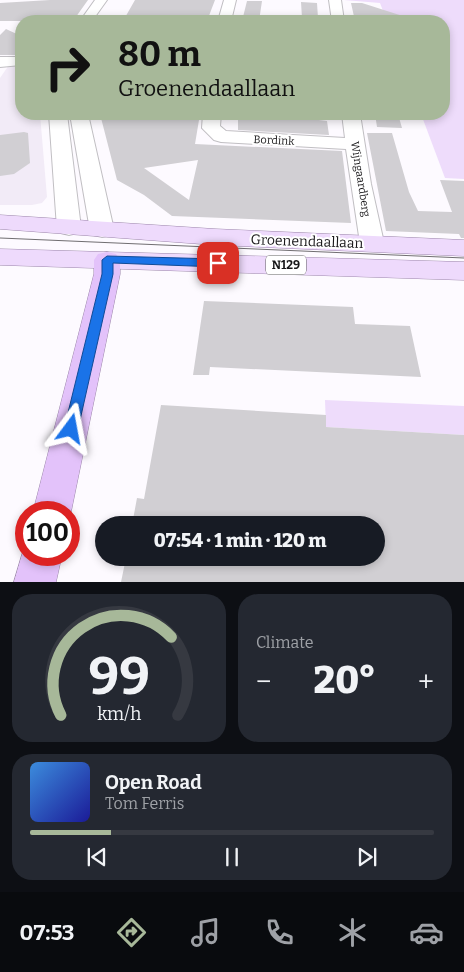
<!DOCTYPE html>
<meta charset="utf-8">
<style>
body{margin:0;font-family:Bitter,serif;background:#242831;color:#f1f3f6;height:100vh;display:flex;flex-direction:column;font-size:19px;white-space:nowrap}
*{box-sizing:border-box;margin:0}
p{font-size:16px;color:#9ea1a6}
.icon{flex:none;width:28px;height:28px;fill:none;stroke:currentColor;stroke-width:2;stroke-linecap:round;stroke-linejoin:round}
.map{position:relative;height:582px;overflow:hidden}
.side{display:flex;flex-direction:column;gap:12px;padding:12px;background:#0d0f14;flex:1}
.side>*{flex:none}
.hud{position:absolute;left:15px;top:15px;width:435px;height:105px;border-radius:20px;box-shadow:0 2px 8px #0003;background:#a7b899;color:#111;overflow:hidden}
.speed{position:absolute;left:15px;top:501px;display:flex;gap:10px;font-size:25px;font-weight:700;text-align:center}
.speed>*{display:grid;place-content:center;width:65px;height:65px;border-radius:50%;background:#171b24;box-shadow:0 2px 8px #0003;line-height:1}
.speed .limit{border:8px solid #d22;background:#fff;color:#111}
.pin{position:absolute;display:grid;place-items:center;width:42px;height:42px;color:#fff;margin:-21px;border-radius:10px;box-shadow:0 2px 8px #0006}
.me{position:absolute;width:55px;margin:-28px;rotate:13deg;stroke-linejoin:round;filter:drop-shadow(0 0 4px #0008)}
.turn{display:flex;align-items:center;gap:18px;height:105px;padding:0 20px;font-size:22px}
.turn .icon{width:65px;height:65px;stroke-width:2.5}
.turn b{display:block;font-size:35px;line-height:42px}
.big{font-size:38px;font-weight:800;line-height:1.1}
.side .widget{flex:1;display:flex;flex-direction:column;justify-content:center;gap:8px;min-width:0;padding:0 18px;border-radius:20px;background:#242831}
.side .dial{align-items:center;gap:0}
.dial svg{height:130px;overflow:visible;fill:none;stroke:#363941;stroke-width:7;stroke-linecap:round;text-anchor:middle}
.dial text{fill:#f1f3f6;stroke:none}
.song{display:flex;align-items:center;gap:15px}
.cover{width:60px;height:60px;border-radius:8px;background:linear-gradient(135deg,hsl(210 70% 55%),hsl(240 70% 35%))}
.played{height:5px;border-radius:2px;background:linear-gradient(90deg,#a7b899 20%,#363941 20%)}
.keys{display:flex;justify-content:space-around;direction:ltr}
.heat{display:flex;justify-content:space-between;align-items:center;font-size:28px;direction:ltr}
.side .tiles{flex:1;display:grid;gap:12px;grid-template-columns:1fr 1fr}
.widget:last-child{grid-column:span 2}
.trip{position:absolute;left:95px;top:516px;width:290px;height:50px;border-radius:25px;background:#171b24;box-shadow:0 2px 8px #0003;font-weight:800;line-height:50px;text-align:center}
.dock{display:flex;height:80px;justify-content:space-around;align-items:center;background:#090b0e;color:#9ea1a6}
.dock .icon{width:35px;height:35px}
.dock .current{color:#a7b899}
.dock b{font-size:22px;color:#f1f3f6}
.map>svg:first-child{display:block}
.built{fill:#f2ebf7}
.green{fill:#eedcfb}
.building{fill:#d1cfd3;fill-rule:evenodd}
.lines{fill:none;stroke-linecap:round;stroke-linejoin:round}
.minor-casing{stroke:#c1bfc3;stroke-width:2}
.major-casing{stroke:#9c86ab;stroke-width:1}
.highway-casing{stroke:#9c86ab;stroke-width:1}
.minor{fill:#fff;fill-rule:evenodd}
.major{fill:#eedafc;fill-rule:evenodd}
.highway{fill:#e3c2fa;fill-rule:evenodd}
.tram{stroke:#706e71;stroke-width:1}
.route{fill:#1a73e8;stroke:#114b97}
.labels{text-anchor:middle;stroke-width:4;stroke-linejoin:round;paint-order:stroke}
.far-street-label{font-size:11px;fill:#171618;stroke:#fff}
.shield{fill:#fff;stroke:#5d5c5d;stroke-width:1}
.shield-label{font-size:12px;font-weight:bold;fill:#171618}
.street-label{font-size:14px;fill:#171618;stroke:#fff}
</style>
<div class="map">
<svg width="464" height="582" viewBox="0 0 464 582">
<rect width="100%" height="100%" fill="#fdfaff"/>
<path class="built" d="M21 64V114H40L47 197 42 203 32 205H0V78L9 65Z"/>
<path class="green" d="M344 0H464V179L445 178 421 114H444V21H387L380 3Z
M325 400 464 406V435L326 427Z"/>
<path class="building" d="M50 0H88L73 21H0V3Z
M135 0H215L207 21H123Z
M247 1H262L259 21H242Z
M301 2 317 3 318 18H302Z
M351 3H362L409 18 408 21H355Z
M6 29 21 36V55H0V35Z
M100 114H200L195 144 342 151 351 223 172 216 144 195 117 180ZM198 160 189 200 144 168Z
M375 114H398L402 128 377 127Z
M238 117 302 120V118L327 121 329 135 238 130Z
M24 132 28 133 30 163 14 174 0 176V135Z
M367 133H392L409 192 418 211 452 212 440 180 464 181V238H461L459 234 386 231Z
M204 301 353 307 355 324 410 326 421 377 210 367 209 375H193Z
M161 405 326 415V427L464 435V582H121L126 558H376V525H132L137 498 144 499Z"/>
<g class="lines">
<defs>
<path id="minor" d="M95 0H107L92 21H80Z
M224 0H236L231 21H218Z
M329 0H341L344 21H332Z
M0 57H21V65L0 67Z
M49 114H67L81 228 77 233 69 235 61 233 57 228Z
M70 114H88L114 230 110 235 102 237 94 235 90 230Z
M203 114H221L220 126 226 131 345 138 342 114H360L371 184 384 243 380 248 372 251 364 248 360 243 346 149 221 142 214 140 202 128Z"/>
<path id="major" d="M0 215 215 229 464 240V256L215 245 0 229Z
M0 249 464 262V280L0 265Z"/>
<path id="highway" d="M107 252 116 254 120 260V274L71 512 69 518V512H33L94 274V260L98 254Z
M26 541V555H62L56 582H14Z"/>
</defs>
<use href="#minor" class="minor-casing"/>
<use href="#major" class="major-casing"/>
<use href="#highway" class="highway-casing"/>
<use href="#minor" class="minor"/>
<use href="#major" class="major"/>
<use href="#highway" class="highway"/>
<path class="tram" d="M0 238 464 258"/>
</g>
<path class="route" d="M107 256 218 259 224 263 218 267 113 263V274L78 429 76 433 71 435 66 433 64 429 102 274V260Z"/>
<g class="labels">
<g class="far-street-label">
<text transform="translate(274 140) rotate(3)" y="4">Bordink</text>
<text transform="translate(361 179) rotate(81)" y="4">Wijngaardberg</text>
</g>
<rect class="shield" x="266" y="255.5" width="40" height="19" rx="4"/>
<g class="shield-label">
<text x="286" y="269">N129</text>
</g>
<g class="street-label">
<text transform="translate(307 241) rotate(2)" y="5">Groenendaallaan</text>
</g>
</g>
</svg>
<div class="speed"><div class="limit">100</div></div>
<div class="pin" style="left:218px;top:263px;background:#d93025"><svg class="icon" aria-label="arrive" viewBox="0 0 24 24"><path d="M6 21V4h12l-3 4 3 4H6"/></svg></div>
<svg class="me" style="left:71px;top:429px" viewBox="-20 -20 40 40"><path d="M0-17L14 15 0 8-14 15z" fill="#1a73e8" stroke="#fff" stroke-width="4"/></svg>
<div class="trip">07:54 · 1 min · 120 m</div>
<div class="hud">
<div class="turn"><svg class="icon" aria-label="right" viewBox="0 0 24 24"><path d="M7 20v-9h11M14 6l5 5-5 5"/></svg><div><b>80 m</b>Groenendaallaan</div></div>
</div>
</div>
<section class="side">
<div class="tiles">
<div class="widget dial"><svg viewBox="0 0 100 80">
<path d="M14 69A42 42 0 1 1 86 69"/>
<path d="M14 69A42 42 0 0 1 82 21" stroke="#a7b899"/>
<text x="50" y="56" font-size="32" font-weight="700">99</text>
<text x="50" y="72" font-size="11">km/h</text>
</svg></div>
<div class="widget"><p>Climate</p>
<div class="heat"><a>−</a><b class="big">20°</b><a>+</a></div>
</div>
<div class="widget">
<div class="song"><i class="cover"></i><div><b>Open Road</b><p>Tom Ferris</p></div></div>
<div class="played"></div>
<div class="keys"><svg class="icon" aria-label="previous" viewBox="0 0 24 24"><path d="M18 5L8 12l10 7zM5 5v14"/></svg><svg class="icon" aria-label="pause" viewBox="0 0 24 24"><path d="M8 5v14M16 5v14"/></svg><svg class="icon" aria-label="next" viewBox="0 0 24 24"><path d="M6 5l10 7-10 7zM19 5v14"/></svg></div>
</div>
</div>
</section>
<nav class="dock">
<b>07:53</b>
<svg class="icon current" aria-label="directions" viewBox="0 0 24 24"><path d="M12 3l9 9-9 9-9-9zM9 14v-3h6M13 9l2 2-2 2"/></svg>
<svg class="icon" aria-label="music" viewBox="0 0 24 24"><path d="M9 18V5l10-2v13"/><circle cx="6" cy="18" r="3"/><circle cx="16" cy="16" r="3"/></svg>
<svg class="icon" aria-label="phone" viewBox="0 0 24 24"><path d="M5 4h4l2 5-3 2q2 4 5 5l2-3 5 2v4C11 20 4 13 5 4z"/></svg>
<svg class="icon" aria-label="climate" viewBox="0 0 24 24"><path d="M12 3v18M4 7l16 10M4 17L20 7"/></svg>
<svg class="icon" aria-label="car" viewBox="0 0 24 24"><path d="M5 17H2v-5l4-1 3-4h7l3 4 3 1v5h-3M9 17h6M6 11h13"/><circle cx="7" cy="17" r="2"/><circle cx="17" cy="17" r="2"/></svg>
</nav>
